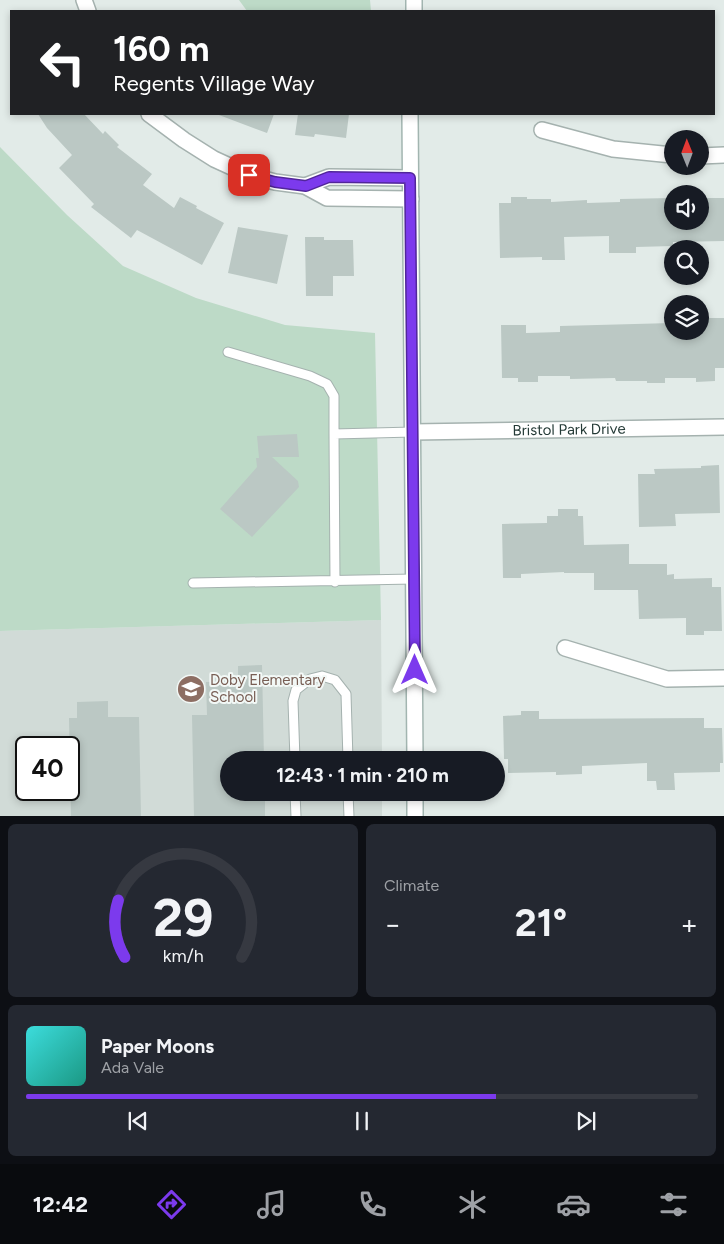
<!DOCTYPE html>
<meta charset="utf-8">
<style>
body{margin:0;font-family:Figtree,sans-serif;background:#242831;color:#f1f3f6;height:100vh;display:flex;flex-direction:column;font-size:19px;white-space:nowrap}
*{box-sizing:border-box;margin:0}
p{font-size:16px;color:#9ea1a6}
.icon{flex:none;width:28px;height:28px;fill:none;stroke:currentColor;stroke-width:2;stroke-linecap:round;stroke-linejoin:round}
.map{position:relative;height:816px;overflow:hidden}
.side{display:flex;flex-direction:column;gap:8px;padding:8px;background:#0d0f14;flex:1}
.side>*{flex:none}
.guide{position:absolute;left:10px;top:10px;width:705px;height:105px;border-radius:0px;box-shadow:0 2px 8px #0003;background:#202124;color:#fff;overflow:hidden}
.needle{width:32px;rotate:359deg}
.fabs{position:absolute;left:664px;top:130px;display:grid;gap:10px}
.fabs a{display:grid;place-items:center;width:45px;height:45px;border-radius:50%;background:#171b24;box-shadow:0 2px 8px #0003;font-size:25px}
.speed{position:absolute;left:15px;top:736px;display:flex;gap:10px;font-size:25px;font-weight:700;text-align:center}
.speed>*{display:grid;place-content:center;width:65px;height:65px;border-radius:50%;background:#171b24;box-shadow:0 2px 8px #0003;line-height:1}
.speed .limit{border:2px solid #111;border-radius:8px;background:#fff;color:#111}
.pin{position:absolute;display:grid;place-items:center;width:42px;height:42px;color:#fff;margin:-21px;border-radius:10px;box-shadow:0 2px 8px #0006}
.me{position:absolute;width:55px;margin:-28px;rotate:0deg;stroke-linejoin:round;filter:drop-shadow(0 0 4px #0008)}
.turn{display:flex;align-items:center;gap:18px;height:105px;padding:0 20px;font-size:22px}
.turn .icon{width:65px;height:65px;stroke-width:2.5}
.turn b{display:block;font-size:35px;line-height:42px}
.big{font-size:38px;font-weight:700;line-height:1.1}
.side .card{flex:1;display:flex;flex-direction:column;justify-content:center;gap:8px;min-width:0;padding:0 18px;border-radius:8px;background:#242831}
.side .dial{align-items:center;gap:0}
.dial svg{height:130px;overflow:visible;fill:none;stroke:#363941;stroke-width:7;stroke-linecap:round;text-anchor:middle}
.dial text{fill:#f1f3f6;stroke:none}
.song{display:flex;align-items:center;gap:15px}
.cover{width:60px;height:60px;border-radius:8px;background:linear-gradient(135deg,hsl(180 70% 55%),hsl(170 70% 35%))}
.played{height:5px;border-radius:2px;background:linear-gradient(90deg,#7c3aed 70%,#363941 70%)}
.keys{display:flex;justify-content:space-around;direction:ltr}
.heat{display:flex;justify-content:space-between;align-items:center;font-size:28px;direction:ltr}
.side .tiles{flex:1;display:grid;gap:8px;grid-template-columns:1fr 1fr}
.card:last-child{grid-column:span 2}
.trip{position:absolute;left:220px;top:751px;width:285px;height:50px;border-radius:25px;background:#171b24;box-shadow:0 2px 8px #0003;font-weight:700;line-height:50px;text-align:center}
.tab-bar{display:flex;height:80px;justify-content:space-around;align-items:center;background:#090b0e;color:#9ea1a6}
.tab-bar .icon{width:35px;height:35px}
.tab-bar .on{color:#7c3aed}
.tab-bar b{font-size:22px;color:#f1f3f6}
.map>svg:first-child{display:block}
.built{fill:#d1dbd7;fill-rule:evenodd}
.green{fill:#bddac7}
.building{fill:#bbc8c4}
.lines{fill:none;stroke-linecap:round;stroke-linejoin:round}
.lane-casing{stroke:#a5b2af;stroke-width:11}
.street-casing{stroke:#a5b2af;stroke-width:18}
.secondary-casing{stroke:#a2b5b0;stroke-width:18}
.lane{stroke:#fff;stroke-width:9}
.street{stroke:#fff;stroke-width:15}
.secondary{stroke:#fff;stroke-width:15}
.route-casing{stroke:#51269a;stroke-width:12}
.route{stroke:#7c3aed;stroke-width:9}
.labels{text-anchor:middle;stroke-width:4;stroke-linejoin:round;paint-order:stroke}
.street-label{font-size:15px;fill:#243a36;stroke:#f2f8f6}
.education-label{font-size:15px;fill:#785e54;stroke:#f2f8f6;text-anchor:start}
</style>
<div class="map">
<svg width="724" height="817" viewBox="0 0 724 817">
<rect width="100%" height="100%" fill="#e2ebe8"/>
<path class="built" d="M381 620 382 760H229V792L382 793V816H0V631ZM26 748H69V790H26Z"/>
<path class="green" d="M239 0H370L371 11H247Z
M0 147 67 215 123 266 196 298 285 325 375 333 381 620 0 631Z"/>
<path class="building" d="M38 114H84L103 134 105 131 119 145 117 147 152 174 143 185 174 208 180 197 197 206 196 208 224 223 202 265 137 230 131 238 91 207 94 204 59 168 72 155 47 128Z
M220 114H274L267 133 219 115Z
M298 114H349L346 138 315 134 314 137 295 135Z
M511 197H527V199H551V202L587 200V203L620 202V199L672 198V221H700V198H724V241L673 242V246L636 247V253H609V236L564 237 565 260H542V257L500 258 499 203H511Z
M238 227 288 235 277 284 228 273Z
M305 237H324V240H353L354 276H333V296H306Z
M704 318H724V368H715V381L696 382V378H665V383H647V381H616L615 378 570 379V376H538V382H518V378H502L501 325H526V333L560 332V326L672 323V331H700V325H704Z
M297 434 299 457H272L298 481 299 487 252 537 220 509 257 467 256 458H259L257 436Z
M719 465 720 513 675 514 676 526 639 527 638 474H655L654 469 701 468V466Z
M558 509H578V516H583L584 545 629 544V564H667V575L674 574V579L712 578V587H721L722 631H704V635H686V618L639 619 638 590H594V573H564V572L521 574V578H503L502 524 547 523V516H558Z
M262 665 264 760H229V792H265V817H194L192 715H207L206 682 238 681V666Z
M108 701V717H139L141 817H71L69 718H77V702Z
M521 711H539V719L704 718V728H722L723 763H720V772L674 773 675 790H657L656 781H647V763L582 766V774L556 775V772L508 773V759H504L503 716 521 715Z"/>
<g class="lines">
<defs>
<path id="lane" d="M228 352 310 376 327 384 334 396V434
M335 582 334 434 413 432
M193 583 414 579
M295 760 293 701 296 690 310 679 322 676 335 680 346 694 348 760
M295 792 296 817
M348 792 349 817"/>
<g id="street">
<path d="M84 0 88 11"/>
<path d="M149 114 184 140 214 159 249 175 275 182 305 186 327 198 411 199"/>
<path d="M542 130 613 149 672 155"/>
<path d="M700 156 724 155"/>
<path d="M305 186 329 177 410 178"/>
<path id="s1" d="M413 432 724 427"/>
<path d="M565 648 667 679 724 678"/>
</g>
<path id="secondary" d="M414 11V0
M410 114 415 760
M415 792V817"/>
</defs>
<use href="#lane" class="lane-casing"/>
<use href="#street" class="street-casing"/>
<use href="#secondary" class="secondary-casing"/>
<use href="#lane" class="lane"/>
<use href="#street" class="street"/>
<use href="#secondary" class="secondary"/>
</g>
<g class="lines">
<defs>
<path id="route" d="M249 175 275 182 306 186 329 177 410 178 415 670"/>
</defs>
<use href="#route" class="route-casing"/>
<use href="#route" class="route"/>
</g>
<defs>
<symbol id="school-disc" viewBox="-11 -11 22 22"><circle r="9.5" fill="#8d6e63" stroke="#f2f8f6"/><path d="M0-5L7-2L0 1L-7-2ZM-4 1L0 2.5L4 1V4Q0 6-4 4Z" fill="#fff"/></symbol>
</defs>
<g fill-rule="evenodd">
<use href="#school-disc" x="175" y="673" width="32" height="32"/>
</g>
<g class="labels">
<g class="street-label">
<text dy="5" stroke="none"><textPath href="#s1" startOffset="156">Bristol Park Drive</textPath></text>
</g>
<g class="education-label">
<text x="210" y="685">Doby Elementary<tspan x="210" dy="17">School</tspan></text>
</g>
</g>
</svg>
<div class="fabs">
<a><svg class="needle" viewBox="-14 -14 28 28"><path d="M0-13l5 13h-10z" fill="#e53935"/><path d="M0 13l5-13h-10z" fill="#9ea1a6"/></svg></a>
<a><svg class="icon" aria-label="sound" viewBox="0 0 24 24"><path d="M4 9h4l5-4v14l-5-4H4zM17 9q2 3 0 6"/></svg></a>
<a><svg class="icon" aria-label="search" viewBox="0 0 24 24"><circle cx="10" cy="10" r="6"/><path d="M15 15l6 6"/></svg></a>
<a><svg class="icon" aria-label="layers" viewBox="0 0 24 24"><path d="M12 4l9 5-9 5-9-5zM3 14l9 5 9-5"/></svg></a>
</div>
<div class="speed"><div class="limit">40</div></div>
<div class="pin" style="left:249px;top:175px;background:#d93025"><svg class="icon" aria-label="arrive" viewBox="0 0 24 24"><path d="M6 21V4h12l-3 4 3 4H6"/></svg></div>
<svg class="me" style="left:415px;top:670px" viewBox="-20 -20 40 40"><path d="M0-17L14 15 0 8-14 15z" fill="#7c3aed" stroke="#fff" stroke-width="4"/></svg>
<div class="trip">12:43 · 1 min · 210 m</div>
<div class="guide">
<div class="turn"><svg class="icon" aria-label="left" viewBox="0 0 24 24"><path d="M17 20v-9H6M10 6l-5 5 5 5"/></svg><div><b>160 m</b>Regents Village Way</div></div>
</div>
</div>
<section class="side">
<div class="tiles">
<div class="card dial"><svg viewBox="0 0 100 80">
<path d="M14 69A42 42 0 1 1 86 69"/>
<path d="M14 69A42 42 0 0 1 10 34" stroke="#7c3aed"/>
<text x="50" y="56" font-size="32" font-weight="700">29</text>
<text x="50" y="72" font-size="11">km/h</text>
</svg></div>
<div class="card"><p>Climate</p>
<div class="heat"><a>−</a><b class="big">21°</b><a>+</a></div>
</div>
<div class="card">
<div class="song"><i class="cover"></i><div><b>Paper Moons</b><p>Ada Vale</p></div></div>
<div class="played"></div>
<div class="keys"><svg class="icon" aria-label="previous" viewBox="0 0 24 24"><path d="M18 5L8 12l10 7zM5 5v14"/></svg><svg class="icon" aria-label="pause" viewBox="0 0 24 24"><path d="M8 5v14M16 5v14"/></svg><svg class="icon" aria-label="next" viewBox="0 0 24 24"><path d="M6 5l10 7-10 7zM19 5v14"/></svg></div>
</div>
</div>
</section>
<nav class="tab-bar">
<b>12:42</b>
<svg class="icon on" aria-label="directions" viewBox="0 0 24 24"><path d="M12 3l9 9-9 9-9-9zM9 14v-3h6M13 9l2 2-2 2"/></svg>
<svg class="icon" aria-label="music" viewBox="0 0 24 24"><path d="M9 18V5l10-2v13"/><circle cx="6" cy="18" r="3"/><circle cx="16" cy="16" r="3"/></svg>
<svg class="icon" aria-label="phone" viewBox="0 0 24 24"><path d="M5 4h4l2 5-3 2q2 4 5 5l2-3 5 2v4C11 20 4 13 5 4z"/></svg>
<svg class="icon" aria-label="climate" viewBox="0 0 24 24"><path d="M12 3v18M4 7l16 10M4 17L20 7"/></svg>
<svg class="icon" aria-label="car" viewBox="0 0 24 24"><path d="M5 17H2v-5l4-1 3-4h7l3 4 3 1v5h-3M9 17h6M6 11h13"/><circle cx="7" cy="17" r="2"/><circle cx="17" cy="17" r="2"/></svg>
<svg class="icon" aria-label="filters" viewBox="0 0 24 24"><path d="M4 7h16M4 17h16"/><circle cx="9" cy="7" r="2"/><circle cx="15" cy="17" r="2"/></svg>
</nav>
